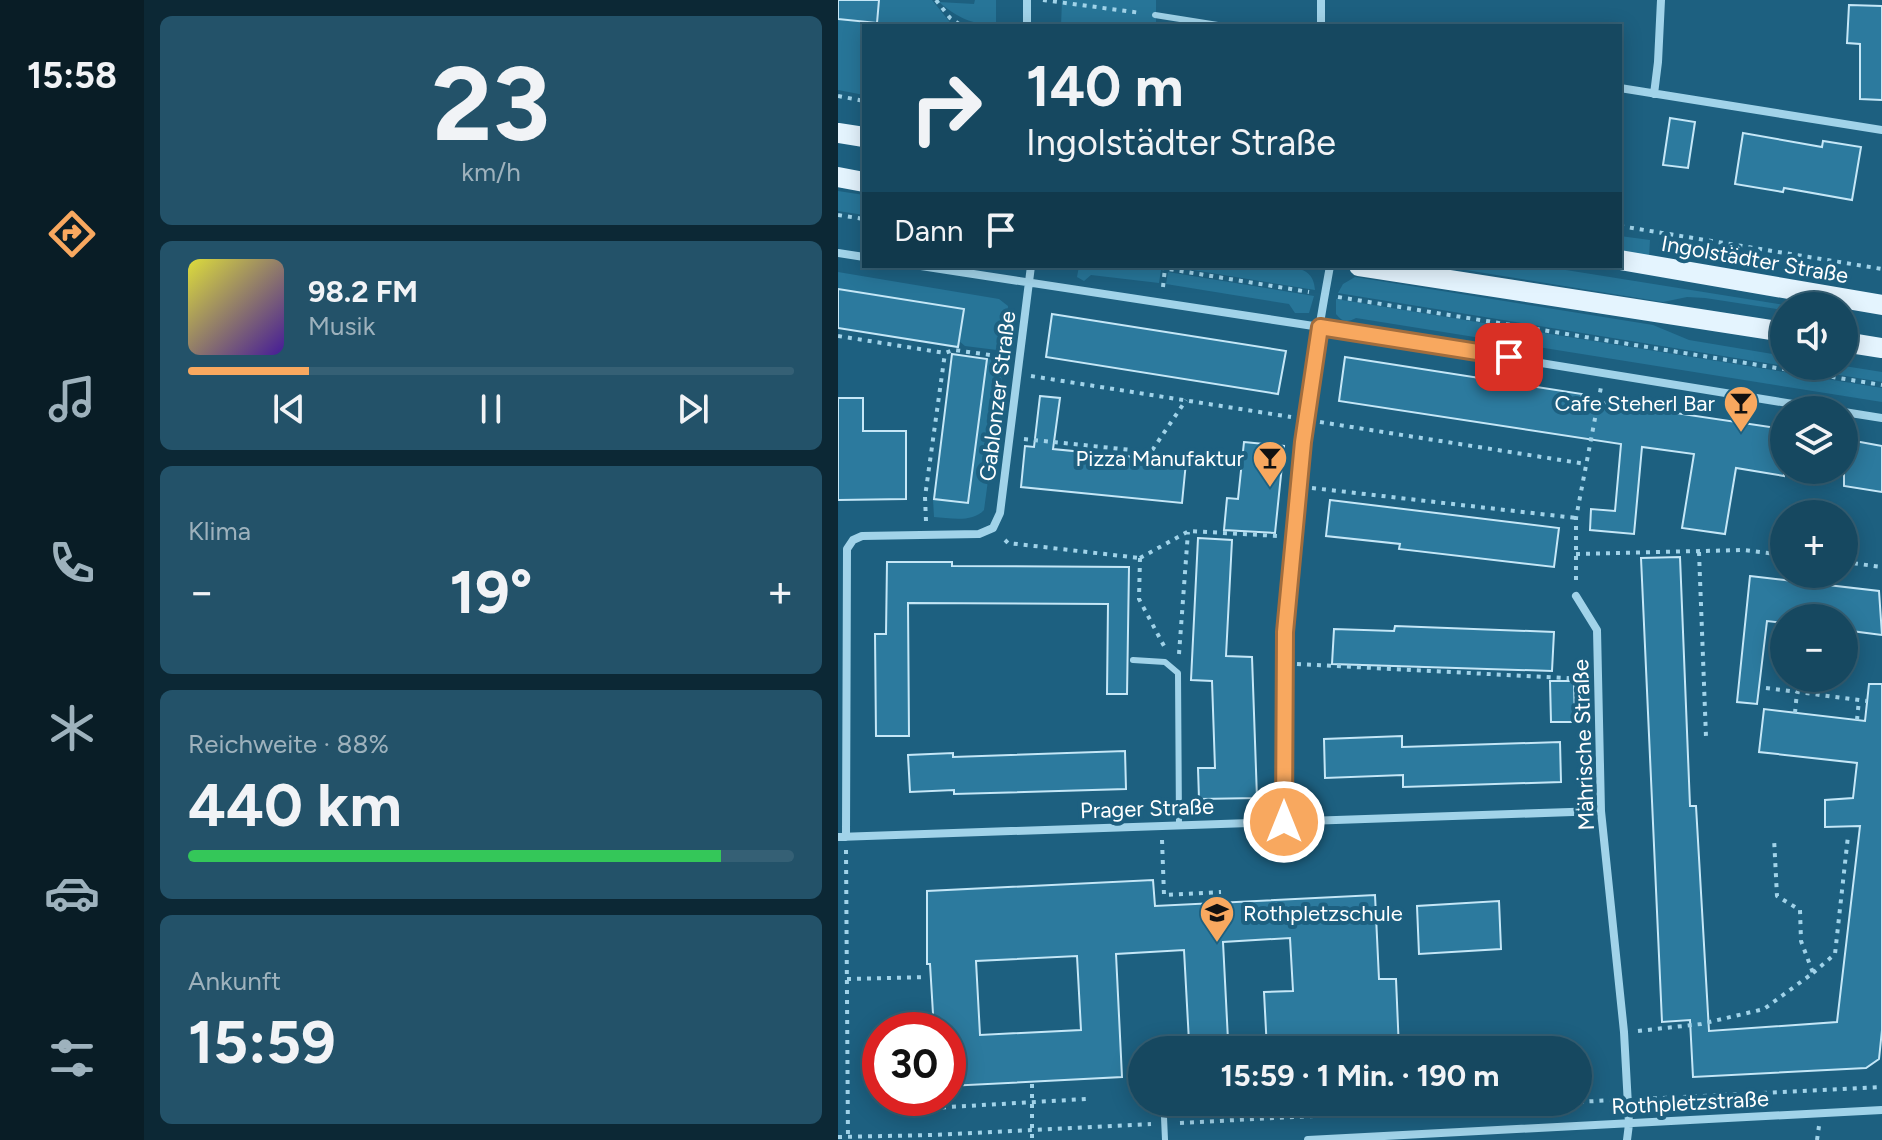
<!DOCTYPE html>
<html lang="de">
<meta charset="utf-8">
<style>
body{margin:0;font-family:Figtree,sans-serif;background:#235269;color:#f1f3f6;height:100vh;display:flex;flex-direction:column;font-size:30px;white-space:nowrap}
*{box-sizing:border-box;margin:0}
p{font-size:26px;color:#9eb2bd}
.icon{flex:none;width:44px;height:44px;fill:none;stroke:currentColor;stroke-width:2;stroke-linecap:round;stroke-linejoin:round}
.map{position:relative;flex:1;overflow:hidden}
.drawer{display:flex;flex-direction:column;gap:16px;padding:16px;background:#0c2835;width:694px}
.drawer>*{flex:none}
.guide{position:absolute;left:24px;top:24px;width:760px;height:244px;border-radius:0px;box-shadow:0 4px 20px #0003,0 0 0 2px #356075;background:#164860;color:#f1f3f6;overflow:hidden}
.tools{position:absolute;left:932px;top:292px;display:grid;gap:16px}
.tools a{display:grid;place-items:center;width:88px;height:88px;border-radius:50%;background:#164860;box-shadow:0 4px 20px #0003,0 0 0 2px #356075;font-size:40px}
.speed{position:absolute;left:24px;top:1012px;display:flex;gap:16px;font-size:40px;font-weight:700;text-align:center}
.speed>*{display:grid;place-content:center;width:104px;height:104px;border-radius:50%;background:#164860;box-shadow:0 4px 20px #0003,0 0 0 2px #356075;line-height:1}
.speed .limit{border:12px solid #d22;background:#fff;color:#111}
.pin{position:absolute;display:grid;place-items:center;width:68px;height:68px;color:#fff;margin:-34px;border-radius:16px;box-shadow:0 4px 12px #0006}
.me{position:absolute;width:88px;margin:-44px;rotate:0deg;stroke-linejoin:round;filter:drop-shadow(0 0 6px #0008)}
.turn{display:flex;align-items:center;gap:28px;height:168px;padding:0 32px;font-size:36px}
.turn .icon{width:104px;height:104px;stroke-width:2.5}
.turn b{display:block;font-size:56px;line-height:68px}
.then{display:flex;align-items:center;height:76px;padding:0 32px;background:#0003;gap:16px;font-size:30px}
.big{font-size:60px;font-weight:700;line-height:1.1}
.drawer .widget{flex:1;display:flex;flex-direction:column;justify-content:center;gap:12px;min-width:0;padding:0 28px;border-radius:12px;background:#235269}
.drawer .dial{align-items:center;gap:0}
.dial b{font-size:104px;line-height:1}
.song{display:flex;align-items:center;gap:24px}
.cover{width:96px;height:96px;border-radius:12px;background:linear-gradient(135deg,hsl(60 70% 55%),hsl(260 70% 35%))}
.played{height:8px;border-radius:4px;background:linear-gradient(90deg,#f8a85f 20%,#356075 20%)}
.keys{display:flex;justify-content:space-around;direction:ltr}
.heat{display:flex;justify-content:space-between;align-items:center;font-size:44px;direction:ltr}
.charge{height:12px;border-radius:6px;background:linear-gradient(90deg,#34c759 88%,#356075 0)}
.trip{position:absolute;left:290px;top:1036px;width:464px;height:80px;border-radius:40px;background:#164860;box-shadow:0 4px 20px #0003,0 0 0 2px #356075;font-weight:700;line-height:80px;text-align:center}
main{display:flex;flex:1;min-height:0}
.tabs{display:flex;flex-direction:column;width:144px;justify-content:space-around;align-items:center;background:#091d26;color:#9eb2bd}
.tabs .icon{width:56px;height:56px}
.tabs .current{color:#f8a85f}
.tabs b{font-size:36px;color:#f1f3f6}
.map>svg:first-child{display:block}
.green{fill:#277598}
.building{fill:#2c7a9e;stroke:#c5e7f7;stroke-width:2;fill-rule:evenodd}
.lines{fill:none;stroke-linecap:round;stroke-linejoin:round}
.path{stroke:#a1d3e9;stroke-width:4;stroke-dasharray:4 6;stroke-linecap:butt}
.service{stroke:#a1d3e9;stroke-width:6}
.minor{stroke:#a1d3e9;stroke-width:8}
.primary{stroke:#e4f4fe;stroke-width:20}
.route-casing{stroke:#a16d3e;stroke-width:20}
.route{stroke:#f8a85f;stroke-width:14}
.labels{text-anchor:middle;stroke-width:8;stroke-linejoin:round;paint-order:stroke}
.street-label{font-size:22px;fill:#fff;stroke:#1d6080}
.poi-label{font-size:22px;fill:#fff;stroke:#1d6080;text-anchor:end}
</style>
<main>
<nav class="tabs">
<b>15:58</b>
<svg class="icon current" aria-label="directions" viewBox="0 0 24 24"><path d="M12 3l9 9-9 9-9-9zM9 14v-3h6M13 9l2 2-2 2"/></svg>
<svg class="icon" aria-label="music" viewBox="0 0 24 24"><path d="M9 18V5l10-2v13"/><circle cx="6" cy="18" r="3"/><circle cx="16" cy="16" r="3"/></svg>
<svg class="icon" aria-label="phone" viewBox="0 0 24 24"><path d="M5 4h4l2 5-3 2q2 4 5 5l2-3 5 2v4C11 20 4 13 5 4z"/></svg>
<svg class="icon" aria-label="climate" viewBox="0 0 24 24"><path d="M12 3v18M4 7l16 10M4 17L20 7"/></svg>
<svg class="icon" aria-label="car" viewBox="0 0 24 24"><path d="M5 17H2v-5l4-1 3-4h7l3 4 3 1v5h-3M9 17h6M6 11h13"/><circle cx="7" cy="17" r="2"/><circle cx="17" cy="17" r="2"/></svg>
<svg class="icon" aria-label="filters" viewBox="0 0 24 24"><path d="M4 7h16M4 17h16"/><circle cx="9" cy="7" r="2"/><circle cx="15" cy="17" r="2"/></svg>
</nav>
<section class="drawer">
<div class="widget dial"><b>23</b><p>km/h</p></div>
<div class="widget">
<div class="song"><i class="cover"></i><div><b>98.2 FM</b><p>Musik</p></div></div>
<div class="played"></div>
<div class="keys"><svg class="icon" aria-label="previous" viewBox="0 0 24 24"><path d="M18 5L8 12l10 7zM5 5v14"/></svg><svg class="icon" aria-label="pause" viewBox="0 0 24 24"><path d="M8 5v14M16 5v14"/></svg><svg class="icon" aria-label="next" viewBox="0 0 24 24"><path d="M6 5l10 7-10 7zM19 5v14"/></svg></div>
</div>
<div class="widget"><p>Klima</p>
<div class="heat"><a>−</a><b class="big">19°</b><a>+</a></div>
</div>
<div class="widget"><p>Reichweite · 88%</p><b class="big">440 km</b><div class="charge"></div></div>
<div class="widget"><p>Ankunft</p><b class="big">15:59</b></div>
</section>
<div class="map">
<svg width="1044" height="1140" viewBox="0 0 1044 1140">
<rect width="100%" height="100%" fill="#1d6080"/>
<path class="green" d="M41 0H94L115 26H26V95L0 90V19L39 23Z
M137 0H158V25C133 24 120 18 101 2L136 4Z
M224 0H318V26H223Z
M0 191 26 195V215L0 211Z
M782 236 812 240 811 257 782 252Z
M241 266H296L323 270 321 283 253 275 246 281 239 277Z
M330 266H451C466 269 476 273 477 290Z
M603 266H703L953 306H946V310L867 298 849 297 825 302Z
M0 272 161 299 170 306 167 351 127 346 121 341 125 309 0 289Z
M330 272 476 296 471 313H457L451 304 328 284Z
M517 277 815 325 851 340 946 356V366H1006L1044 372V382L500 293 505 284Z
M498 299 1044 388V402L518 318C509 323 504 322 498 314Z
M149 359 166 361 146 510C134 523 112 518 96 517L95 499 130 503Z"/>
<path class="building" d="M0 0H41L39 23 0 19Z
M1011 5 1044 6V100L1022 99V44L1009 43Z
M832 118 857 122 850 168 825 165Z
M905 133 984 147 985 141 1023 147 1014 200 946 188 945 192 897 184Z
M0 289 126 309 120 347 0 328Z
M214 314 448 351 440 394 208 357Z
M114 354 149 359 130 503 96 499Z
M507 357 744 394 743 399 946 429V476L898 468 887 534 844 528 856 454 804 447 796 534 752 530 753 509 777 511 783 444 501 401Z
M202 396 222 398 215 449 348 462 344 503 183 487 187 446 196 447Z
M0 398H25V431H68V499L0 500Z
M1006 439 1044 446V492L1006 486Z
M406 442 446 446 437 533 386 530 389 498 400 499Z
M492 500 721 528 716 567 561 549 562 544 488 536Z
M360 538 394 540 388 656 414 657 419 798 361 799 360 768H377L374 681 353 680Z
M842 557 852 806H858L871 1031 999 1022 1022 826 987 827V800L1015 798 1019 763 921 752 926 709 1027 721 1031 684H1044V1030L1041 1059 1028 1068 855 1077 852 1020 824 1022 803 558Z
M49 562H114V566L291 567 289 694H269L270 604 70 603 71 736H38L37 634H48Z
M912 576 1041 591 1044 635 1006 630V618H946V623L929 621 919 704 899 702Z
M557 626 716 632 714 671 494 664 496 629 556 631Z
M712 681H736L737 722H713Z
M564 736V747L722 742 723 782 565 787V775L487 778 486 739Z
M287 751 288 789 116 794V790L72 792 70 755 115 753V757Z
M315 880 317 906 537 895 541 979H558L561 1050H429L426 992 455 991 452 938 385 942 390 1040 351 1042 346 950 278 954 284 1077 110 1086V1030H96L92 964H89V891ZM239 956 243 1030 142 1035 138 961Z
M661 901 663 949 581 954 579 906Z"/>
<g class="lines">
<path class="path" d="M98 0 112 18 124 26
M205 0 303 13
M0 96 26 101
M0 215 26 219
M782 226 1044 269
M312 266 471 292
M325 287 327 268
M500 297 1044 385
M0 336 107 353 116 350 167 357
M193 376 453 417
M482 422 748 464
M186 439 313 452 348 400
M474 488 738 518
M88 521 87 497 107 353
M167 540 170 543 302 558
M861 552 868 737
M738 554 905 550 946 555
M302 558 351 531 440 536
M302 558 301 599 326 646
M1006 562 1044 567
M738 580V518L763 387
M341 654 350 532
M459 664 746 679
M928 688 1029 701
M957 713 959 692
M1019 720 1021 700
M324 840 326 895 383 892
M8 850 10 1140
M975 973 997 954 1010 836
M9 979 88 977
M800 1031 863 1024 926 1009 975 973 963 941 962 910 939 896 936 838
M194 1084V1140
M805 1099 1044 1087
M94 1108 248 1099
M342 1123 777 1100
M0 1137 95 1135 313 1124
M979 1140 981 1126"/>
<path class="service" d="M317 15 386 26
M295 660 327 662 340 673 341 825
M326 1117 327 1140"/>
<path class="minor" d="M483 0V26
M189 26V0
M782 88 1044 130
M816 94 820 62 823 0
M0 253 26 257
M83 266 482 327 992 410
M1006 412 1044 418
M738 596 759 630 763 811 786 1032 791 1124 789 1140
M446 822C445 769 444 716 445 664 449 531 468 397 492 266
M0 837 763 811
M8 837 9 549 15 540 24 536 141 534 155 528 162 513 193 266
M470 1140 1044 1110"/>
<path class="primary" d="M0 133 26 137
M0 177 26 182
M782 260 1044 305
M521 266 946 332
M1006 342 1044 348"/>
</g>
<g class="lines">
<defs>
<path id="route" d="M446 822 447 632 465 442 482 327 671 357"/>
</defs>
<use href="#route" class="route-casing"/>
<use href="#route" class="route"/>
</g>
<defs>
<symbol id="bar-pin" viewBox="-11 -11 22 30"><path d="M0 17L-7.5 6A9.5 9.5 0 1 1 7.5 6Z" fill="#f8a85f" stroke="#1d6080"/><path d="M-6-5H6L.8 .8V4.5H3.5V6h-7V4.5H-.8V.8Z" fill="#111"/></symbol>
<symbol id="school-pin" viewBox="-11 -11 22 30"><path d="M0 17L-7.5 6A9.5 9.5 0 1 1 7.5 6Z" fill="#f8a85f" stroke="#1d6080"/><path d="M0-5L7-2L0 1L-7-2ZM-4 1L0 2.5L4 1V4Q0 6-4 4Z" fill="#111"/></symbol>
</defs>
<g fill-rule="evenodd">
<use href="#bar-pin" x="883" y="383" width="40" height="54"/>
<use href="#bar-pin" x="412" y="438" width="40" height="54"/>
<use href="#school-pin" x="359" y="893" width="40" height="54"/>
</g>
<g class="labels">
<g class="street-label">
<text transform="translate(917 259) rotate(10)" y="8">Ingolstädter Straße</text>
<text transform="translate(159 396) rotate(-83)" y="8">Gablonzer Straße</text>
<text transform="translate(745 745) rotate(-92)" y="8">Mährische Straße</text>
<text transform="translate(309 808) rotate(-2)" y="8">Prager Straße</text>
<text transform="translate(852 1102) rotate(-3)" y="8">Rothpletzstraße</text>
</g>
<g class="poi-label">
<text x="877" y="411">Cafe Steherl Bar</text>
<text x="406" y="466">Pizza Manufaktur</text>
<text x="405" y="921" text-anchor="start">Rothpletzschule</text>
</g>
</g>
</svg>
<div class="tools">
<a><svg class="icon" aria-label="sound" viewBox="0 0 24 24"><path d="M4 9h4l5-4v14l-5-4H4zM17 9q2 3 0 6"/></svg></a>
<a><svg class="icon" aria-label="layers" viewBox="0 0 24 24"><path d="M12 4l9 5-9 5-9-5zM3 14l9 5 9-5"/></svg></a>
<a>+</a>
<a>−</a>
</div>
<div class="speed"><div class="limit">30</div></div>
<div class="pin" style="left:671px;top:357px;background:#d93025"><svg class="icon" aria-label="arrive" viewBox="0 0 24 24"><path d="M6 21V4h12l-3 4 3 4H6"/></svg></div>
<svg class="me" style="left:446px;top:822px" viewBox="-20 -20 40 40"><circle r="17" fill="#f8a85f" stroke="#fff" stroke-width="3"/><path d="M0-11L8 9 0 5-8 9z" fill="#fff"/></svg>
<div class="trip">15:59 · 1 Min. · 190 m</div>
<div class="guide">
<div class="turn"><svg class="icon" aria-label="right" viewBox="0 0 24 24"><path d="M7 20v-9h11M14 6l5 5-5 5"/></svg><div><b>140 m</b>Ingolstädter Straße</div></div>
<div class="then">Dann<svg class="icon" aria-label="arrive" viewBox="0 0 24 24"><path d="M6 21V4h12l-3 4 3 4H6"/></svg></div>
</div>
</div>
</main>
